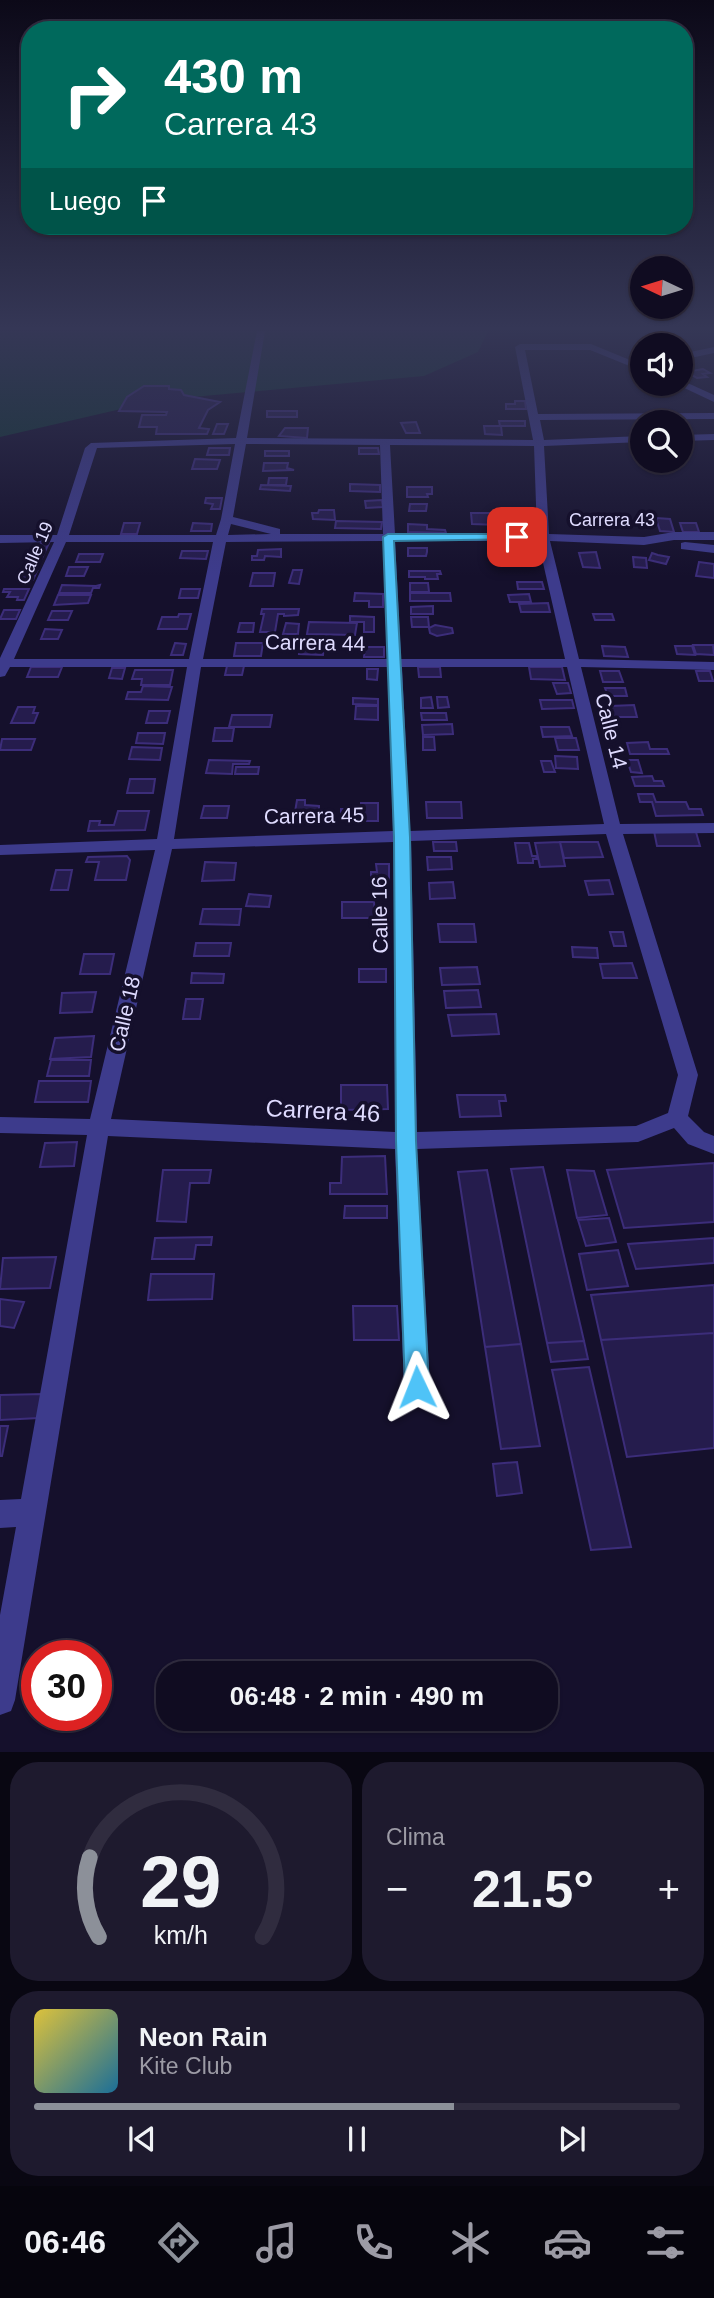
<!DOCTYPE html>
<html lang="es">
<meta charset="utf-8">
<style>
body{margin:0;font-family:Helvetica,sans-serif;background:#1e1a2e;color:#f1f3f6;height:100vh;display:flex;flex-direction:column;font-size:26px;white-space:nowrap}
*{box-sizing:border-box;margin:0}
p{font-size:23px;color:#9c9ba5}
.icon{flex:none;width:38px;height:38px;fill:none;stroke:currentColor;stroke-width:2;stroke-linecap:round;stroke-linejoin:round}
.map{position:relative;height:1752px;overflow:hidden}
.sheet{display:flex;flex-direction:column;gap:10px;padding:10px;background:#090712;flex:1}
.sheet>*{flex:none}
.hud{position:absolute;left:21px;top:21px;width:672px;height:214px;border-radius:28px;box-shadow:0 2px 5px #0004,0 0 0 2px #302c3f;background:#00695c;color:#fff;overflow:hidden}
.needle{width:46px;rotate:274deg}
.tools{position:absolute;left:630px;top:256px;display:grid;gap:14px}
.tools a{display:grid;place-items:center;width:63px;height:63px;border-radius:50%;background:#100c21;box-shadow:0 2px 5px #0004,0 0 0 2px #302c3f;font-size:35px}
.speed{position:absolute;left:21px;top:1640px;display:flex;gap:14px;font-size:35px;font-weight:700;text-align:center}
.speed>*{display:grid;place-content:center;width:91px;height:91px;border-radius:50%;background:#100c21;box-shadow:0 2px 5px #0004,0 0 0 2px #302c3f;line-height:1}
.speed .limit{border:10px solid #d22;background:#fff;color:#111}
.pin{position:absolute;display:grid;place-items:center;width:60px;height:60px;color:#fff;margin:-30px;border-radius:14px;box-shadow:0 4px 10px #0006}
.me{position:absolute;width:77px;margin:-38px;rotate:358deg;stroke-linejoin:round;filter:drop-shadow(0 0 5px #0008)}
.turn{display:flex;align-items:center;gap:24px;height:147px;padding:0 28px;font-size:32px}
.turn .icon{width:91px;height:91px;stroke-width:2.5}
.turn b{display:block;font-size:49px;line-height:60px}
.then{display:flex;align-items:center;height:66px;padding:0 28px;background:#0003;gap:14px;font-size:26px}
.big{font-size:52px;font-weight:700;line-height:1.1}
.sheet .tile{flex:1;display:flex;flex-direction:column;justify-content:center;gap:10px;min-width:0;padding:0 24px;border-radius:28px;background:#1e1a2e}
.sheet .dial{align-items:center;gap:0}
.dial svg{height:182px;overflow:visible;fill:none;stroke:#302c3f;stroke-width:7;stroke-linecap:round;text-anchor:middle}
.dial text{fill:#f1f3f6;stroke:none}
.song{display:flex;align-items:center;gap:21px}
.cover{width:84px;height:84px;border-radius:10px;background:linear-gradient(135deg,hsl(50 70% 55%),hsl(200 70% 35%))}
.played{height:7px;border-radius:4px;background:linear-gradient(90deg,#8c9099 65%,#302c3f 65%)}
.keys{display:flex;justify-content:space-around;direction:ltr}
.heat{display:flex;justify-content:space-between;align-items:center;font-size:38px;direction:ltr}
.sheet .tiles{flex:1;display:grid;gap:10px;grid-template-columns:1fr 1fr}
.tile:last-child{grid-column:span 2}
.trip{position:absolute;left:156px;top:1661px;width:402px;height:70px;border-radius:28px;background:#100c21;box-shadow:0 2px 5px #0004,0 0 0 2px #302c3f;font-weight:700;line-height:70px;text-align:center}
.menu{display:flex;height:112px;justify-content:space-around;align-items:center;background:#06050d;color:#9c9ba5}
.menu .icon{width:49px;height:49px}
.menu .active{color:#8c9099}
.menu b{font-size:32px;color:#f1f3f6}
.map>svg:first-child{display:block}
.green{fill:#133634}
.building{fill:#251c4d;stroke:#3c2d7a;stroke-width:2}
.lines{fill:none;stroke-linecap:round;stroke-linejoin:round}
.street{fill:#3d3b8c;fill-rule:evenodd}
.route{fill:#4fc3f7;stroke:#337fa1;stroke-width:2}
.labels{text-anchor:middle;stroke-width:7;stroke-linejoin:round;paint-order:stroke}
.far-street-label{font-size:18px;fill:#dfdbff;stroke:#15102c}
.street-label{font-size:21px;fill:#dfdbff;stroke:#15102c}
.near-street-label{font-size:24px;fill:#dfdbff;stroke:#15102c}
</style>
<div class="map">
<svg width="714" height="1752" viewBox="0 0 714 1752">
<rect width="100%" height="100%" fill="#15102c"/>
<path class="green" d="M0 331H488L478 352 424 376 160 400 0 437Z"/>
<path class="building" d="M703 369 710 373 703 374 707 377 697 378 686 372Z
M144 386H169V389L181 390 184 395 220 402 208 410 199 428 209 429 207 434H156L157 427H139L142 415H166L167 412 119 411 127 397Z
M515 401H525L526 409H506V404H515Z
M267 411H297V417H267Z
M499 421H525V426H500Z
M416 422 420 433H406L401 423Z
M217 424H228L224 434H213Z
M484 426H501L502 435 485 434Z
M285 428H308L307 438 279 436Z
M209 448H230L229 455H207Z
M359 448H378L379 454H359Z
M265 451H289V456H265Z
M195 459 220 460 217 469H192Z
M264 463H288L287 468 294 470 263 471Z
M269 478H287L286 485H268Z
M350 484 380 485V492L350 491Z
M261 485 291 486 290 491 260 489Z
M407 487H432V494H427L428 497H407Z
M206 498H222L220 509H211L213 504 205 503Z
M382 500 383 507 366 508 365 501Z
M410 504H427L426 511H409Z
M319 510H334L335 520 313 519 312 513H318Z
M471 513H498L499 525 472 524Z
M656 518 670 519 674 532 660 531Z
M336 521 382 522 381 529 335 528Z
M124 523H140L137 534H121Z
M193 523 212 524 211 531H191Z
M680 523H696L699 532H683Z
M408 524 427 525V529L445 530 446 533 408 532Z
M41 543H49L41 560H26L29 552H37Z
M408 548H427V552L426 556H408Z
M281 549V557L265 556 264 560H252V556H257L258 550Z
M182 551H208L206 559 180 558Z
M596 552 600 568 583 567 579 553Z
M652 553 658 555 669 557 666 564 649 560Z
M79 554H103L100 562H76Z
M633 557 646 558 647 568 634 567Z
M699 562 714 564V578L696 576Z
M69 567H88L84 576H66Z
M293 570H302L299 584 289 583Z
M24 571H37L33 580H20Z
M409 571H440L441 574H437L438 579H425V577H409Z
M253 573H275L273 586H250Z
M517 582H542L544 589H518Z
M410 583H428L429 592H410Z
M62 585 96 586 100 585 99 588H93L91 593H59Z
M4 589H29L24 600H17L18 597H7L10 592H3Z
M181 589H200L198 598H179Z
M355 593 383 594V607H369V601H354Z
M410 593H450L451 601H410Z
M529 594 531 602H510L508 595Z
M58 595H91L88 603 54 605Z
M548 603 550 612H521L519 604Z
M433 606V614H411V607Z
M262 609H299L298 615 284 616V614H278L275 632H260L264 614H261Z
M4 610H20L16 619H0Z
M52 611H72L68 620H48Z
M179 614H191L187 629H158L162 617H178Z
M593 614H612L614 620H595Z
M350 616 374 617V632H364V622H350Z
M411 617H428L429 627H412Z
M309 622 357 623 355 635 307 634Z
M240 623H254L253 632H238Z
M286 623 299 624 298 634H283Z
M435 625 452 628 453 633 437 636 430 633 429 628Z
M45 629 62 630 58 639H41Z
M175 643 186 644 183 655H171Z
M236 643H263L261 656H234Z
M300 645 324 646 323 655 299 654Z
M693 645H713L714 655 696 654Z
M602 646 625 647 628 657 604 656Z
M675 646H692L695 655 677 654Z
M365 647H384V657H364Z
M227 666H244L242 675H225Z
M31 667H62L58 677H27Z
M418 667H440L441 677H419Z
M529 667H562L565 680 531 679Z
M112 668H125L122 679 109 678Z
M367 669H378L377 680 367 679Z
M135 670H173L170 685H141L142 679H132Z
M600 671H619L623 682H603Z
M696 671H710L713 681H699Z
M553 683H568L571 693 557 694Z
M143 686 172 687 168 700 126 699 128 692H141Z
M605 688H625L627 696H608Z
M431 697 433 708H421V698Z
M437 697H447L449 707 438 708Z
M353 698 378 699V705L353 704Z
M540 700H572L574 708 542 709Z
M634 705 637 717H614L611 706Z
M356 706H378V720L355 719Z
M18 707H35L33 713H38L34 723H11Z
M149 711H170L167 723H146Z
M421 713H446L447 720H422Z
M232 715H272L270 727H229Z
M452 724 453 734 423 735 422 725Z
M541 727H569L572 736 543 737Z
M215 728H234L232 741H213Z
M138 733H165L163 744 136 743Z
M423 737H434L435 750H423Z
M555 738H576L579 750H558Z
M2 739H35L31 750H0Z
M648 742 650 749H667L669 754H630L627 743Z
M132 747 162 748 160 760 129 759Z
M555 756 577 757 578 769 556 768Z
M209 760 250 761 249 764H233L232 774 206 773Z
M627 760H638L642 773 631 772Z
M541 761H551L555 772H544Z
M236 767H259L258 774H235Z
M652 776 654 781H662L664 786H635L632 777Z
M130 779H155L153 793H127Z
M638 794H653L656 802H686L689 809H701L703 815 656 816 652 802H640Z
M297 800H305V805L319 806V821H290L291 812H295Z
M426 802H461L462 818H427Z
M361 803H378V821H341V809H361Z
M204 806H229L227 818H201Z
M118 811H149L145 830 88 831 90 821H100L99 825H114Z
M654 831 696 832 700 846H657Z
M433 842H456L457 851H434Z
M560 842 565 866 540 867 535 843Z
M560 842H598L603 857 564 858Z
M515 843H529L532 856H536L537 859H533V863H518Z
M127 856 130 860 126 880H95L99 862H86L88 857Z
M427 857H451L452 869 428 870Z
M205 862 236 863 234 880 202 881Z
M376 864H389V880H371V872H377Z
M56 870H72L68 890H51Z
M609 880 613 894 589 895 585 881Z
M453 882 455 898 430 899 429 883Z
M249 894 271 896 269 907 246 906Z
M342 902H374L375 918H342Z
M203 909H241L239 925 200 924Z
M438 924H474L476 942H440Z
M610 932H623L626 946H614Z
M196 943H231L229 956H194Z
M572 947 597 948 598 958 573 957Z
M84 954H114L110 974H80Z
M632 963 637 978H603L600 964Z
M477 967 480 984 442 985 440 968Z
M359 969H386V982H359Z
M192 973 224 974 223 983H191Z
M478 990 481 1007 446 1008 444 991Z
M96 992 92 1012 60 1013 62 993Z
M186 999H203L200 1019H183Z
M496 1014 499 1034 452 1036 448 1015Z
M94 1036 91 1057 50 1059 55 1038Z
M51 1060H91L89 1076H47Z
M39 1081H91L88 1102H35Z
M341 1085H387L388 1109 341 1110Z
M457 1095H505L506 1101H499L501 1116 460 1117Z
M77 1142 74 1166 40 1167 45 1143Z
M385 1156 387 1194H330V1183H341L342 1157Z
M714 1163V1222L624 1228 607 1170Z
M543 1167 581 1328 584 1341 547 1343 511 1169Z
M163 1170H211L209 1183H190L186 1222 157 1221Z
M487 1170 507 1272 521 1344 485 1347 458 1172Z
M567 1170 594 1171 607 1215 577 1218Z
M345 1206H387V1218H344Z
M609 1218 616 1242 586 1246 578 1220Z
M212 1237 211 1245H196L194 1259H152L155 1238Z
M714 1238V1263L636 1269 628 1244Z
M618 1250 628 1286 587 1290 579 1254Z
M56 1257 50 1288 0 1289 3 1258Z
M151 1274H214L212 1299 148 1300Z
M714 1285V1333L601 1340 591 1295Z
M0 1299 24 1302 14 1328 0 1326Z
M353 1306H397L399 1340H354Z
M714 1333V1448L627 1457 601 1340Z
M584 1341 588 1359 551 1362 547 1343Z
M521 1344 540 1446 501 1449 485 1347Z
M589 1367 631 1547 591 1550 552 1370Z
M43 1394 39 1418 0 1420V1395Z
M0 1426H8L2 1456H0Z
M517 1462 522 1493 497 1496 493 1464Z"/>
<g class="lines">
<path class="street" d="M257 331H265L247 438 533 440 515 347 520 344H591L642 365V371L590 350H525L538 414 714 413V419L540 420 544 440 642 436V442L544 446 549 534 644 537 674 532H714V540H674L644 545 550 541 579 659 714 662V670L581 667 620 824 714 823V833L623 834 698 1075 688 1116 704 1132 714 1136V1154L688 1144 674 1128 638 1142 417 1149 430 1387 426 1395 417 1399 408 1395 404 1387 395 1149 108 1136 15 1700 11 1711 0 1715V1615L16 1527 0 1528V1500L21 1499 87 1135 0 1133V1117L90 1119 155 850 0 855V845L157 839 187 667H10L5 676 0 677V658L54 542 0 543V535H57L85 448 91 443 236 438ZM235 444 221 519 216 535H69L97 448ZM246 444 380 445 383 534H280V529L233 517ZM390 445 534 446 537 533 395 534ZM231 524 271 534 228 535ZM383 541 387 659H203L226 542ZM395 541H538L565 659H401ZM66 542H213L189 659H14ZM201 667H388L393 831 174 839ZM402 667H567L604 824 410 831ZM606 834 678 1075 668 1113 636 1126 417 1132 411 841ZM394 842 395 1132 111 1119 172 849Z
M714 347V353L681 360V354Z
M681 380 714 395V402L678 385Z
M714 434V440L681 441V435Z
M685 542 714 545V553L681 549V543Z"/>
</g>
<linearGradient id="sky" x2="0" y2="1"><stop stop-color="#0c0918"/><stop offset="0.57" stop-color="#353756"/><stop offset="1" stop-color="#353756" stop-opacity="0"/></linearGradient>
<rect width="714" height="576" fill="url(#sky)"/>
<path class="route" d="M517 534 521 535V539L394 541 410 837 416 1141 429 1387 425 1395 417 1398 409 1395 405 1387 396 1141 394 837 383 537 388 534Z"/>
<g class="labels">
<g class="far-street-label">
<text x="612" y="526">Carrera 43</text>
<text transform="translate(35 553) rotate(-67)" y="6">Calle 19</text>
</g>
<g class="street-label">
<text transform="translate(315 643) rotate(1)" y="7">Carrera 44</text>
<text transform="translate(611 731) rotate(76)" y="7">Calle 14</text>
<text transform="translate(314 816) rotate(-1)" y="7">Carrera 45</text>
<text transform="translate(380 915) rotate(-91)" y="7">Calle 16</text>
<text transform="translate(125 1014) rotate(-77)" y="7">Calle 18</text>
</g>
<g class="near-street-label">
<text transform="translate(323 1111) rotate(3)" y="8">Carrera 46</text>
</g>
</g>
</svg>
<div class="tools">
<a><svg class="needle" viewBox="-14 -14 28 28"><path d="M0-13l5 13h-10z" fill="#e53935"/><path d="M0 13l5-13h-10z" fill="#9c9ba5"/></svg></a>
<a><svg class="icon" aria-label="sound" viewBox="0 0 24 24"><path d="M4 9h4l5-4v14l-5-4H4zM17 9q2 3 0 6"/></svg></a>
<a><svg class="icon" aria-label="search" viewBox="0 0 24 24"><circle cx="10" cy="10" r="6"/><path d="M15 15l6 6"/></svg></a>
</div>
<div class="speed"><div class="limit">30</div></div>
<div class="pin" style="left:517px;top:537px;background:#d93025"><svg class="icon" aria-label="arrive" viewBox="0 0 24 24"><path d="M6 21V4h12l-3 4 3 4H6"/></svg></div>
<svg class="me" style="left:417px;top:1387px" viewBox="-20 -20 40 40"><path d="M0-17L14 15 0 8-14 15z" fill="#4fc3f7" stroke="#fff" stroke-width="4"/></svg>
<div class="trip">06:48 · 2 min · 490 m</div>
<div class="hud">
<div class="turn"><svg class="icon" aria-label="right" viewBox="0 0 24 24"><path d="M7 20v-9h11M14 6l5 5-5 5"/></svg><div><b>430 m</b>Carrera 43</div></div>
<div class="then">Luego<svg class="icon" aria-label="arrive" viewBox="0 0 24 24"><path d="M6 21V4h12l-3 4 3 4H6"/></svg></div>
</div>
</div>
<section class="sheet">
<div class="tiles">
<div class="tile dial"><svg viewBox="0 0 100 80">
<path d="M14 69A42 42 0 1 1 86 69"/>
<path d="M14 69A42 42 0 0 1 10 34" stroke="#8c9099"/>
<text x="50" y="56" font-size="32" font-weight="700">29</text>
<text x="50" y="72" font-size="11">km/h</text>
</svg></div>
<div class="tile"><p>Clima</p>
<div class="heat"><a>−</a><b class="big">21.5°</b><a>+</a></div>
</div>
<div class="tile">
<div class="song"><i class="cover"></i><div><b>Neon Rain</b><p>Kite Club</p></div></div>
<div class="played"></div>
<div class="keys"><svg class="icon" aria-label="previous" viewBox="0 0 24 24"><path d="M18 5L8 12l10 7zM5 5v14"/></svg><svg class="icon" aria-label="pause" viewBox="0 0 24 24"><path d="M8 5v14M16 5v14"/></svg><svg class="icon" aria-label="next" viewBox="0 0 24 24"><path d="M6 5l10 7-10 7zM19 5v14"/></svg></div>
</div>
</div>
</section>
<nav class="menu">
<b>06:46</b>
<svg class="icon active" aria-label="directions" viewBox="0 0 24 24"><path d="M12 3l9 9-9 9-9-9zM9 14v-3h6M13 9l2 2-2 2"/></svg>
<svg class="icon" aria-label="music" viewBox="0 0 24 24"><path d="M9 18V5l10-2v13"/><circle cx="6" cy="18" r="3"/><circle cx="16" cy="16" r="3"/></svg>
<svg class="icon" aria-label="phone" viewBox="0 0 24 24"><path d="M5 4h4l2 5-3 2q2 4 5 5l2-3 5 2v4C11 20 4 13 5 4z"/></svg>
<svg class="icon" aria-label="climate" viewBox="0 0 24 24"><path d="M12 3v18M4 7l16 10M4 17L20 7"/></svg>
<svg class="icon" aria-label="car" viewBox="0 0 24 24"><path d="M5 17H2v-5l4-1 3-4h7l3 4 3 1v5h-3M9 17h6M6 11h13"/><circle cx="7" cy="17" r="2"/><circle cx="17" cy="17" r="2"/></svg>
<svg class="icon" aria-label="filters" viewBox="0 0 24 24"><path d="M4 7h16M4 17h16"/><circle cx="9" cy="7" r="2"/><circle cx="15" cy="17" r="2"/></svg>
</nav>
